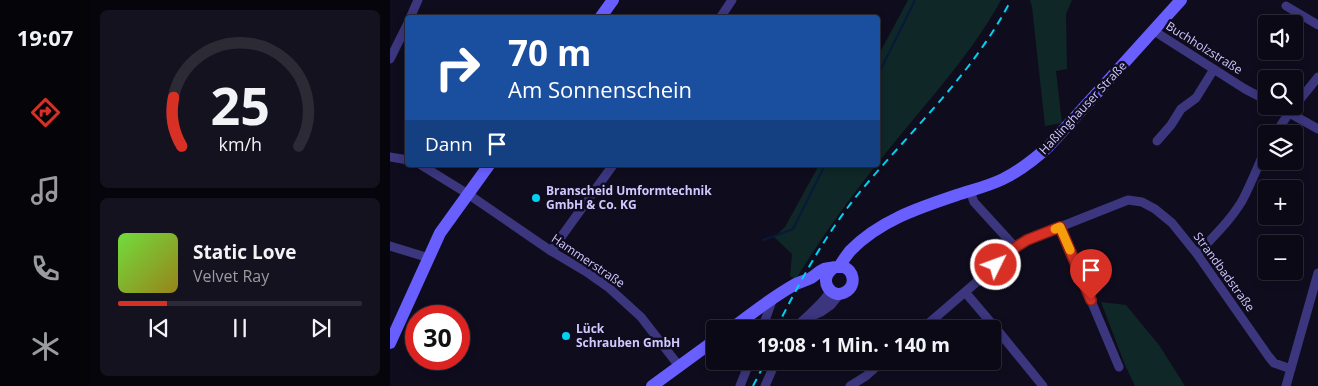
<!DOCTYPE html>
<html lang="de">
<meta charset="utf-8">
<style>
body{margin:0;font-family:"Open Sans",sans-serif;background:#14121f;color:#f1f3f6;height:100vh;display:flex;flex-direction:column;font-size:19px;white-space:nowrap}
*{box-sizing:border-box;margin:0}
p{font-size:16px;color:#9a9aa1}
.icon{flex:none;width:28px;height:28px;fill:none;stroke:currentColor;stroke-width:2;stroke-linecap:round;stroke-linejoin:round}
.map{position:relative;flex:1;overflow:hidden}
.details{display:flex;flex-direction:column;gap:10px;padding:10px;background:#06050c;width:300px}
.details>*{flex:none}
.banner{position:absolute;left:15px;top:15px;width:475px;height:152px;border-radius:5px;box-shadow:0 2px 8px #0003,0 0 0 1px #2b2a35;background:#1a4fa0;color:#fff;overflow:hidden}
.tools{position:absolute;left:868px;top:15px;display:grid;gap:10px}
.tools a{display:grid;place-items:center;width:45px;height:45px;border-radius:5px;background:#0b0916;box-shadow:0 2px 8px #0003,0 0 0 1px #2b2a35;font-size:25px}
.speed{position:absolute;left:15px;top:305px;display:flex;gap:10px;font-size:25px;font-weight:700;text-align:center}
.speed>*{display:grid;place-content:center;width:65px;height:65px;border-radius:50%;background:#0b0916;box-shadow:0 2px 8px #0003,0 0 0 1px #2b2a35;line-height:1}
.speed .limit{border:8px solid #d22;background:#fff;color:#111}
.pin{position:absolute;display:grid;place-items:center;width:42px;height:42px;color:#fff;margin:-51px -21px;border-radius:50% 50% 50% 0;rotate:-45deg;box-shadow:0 0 5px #0007}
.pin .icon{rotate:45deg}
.me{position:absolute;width:55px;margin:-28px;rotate:48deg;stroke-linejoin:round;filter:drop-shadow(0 0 4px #0008)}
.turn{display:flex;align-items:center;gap:18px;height:105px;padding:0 20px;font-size:22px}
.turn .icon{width:65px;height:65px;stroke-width:2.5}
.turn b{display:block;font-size:35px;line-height:42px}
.then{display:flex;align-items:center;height:48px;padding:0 20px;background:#0003;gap:10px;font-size:19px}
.details .card{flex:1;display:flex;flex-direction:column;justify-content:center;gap:8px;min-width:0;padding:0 18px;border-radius:8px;background:#14121f}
.details .dial{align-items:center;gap:0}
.dial svg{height:130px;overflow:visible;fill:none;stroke:#2b2a35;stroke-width:7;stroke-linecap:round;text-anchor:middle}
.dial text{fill:#f1f3f6;stroke:none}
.song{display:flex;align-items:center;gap:15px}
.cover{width:60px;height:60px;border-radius:8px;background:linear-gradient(135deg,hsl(100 70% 55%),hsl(50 70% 35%))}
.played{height:5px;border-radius:2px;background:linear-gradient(90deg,#d93025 20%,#2b2a35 20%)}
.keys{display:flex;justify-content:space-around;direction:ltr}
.trip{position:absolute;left:316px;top:320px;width:295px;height:50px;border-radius:5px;background:#0b0916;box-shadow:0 2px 8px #0003,0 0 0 1px #2b2a35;font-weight:700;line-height:50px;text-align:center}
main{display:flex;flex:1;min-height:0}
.dock{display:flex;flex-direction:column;width:90px;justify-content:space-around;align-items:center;background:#040409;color:#9a9aa1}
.dock .icon{width:35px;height:35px}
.dock .selected{color:#d93025}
.dock b{font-size:22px;color:#f1f3f6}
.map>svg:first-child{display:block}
.green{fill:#0f2727}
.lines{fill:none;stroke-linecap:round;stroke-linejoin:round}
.stream{stroke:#08193a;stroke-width:2}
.minor{stroke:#3b367d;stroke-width:9}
.secondary{stroke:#695fff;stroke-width:12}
.rail{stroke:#00d2f3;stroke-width:2;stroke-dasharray:8 6;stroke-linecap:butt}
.route-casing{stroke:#8d1f18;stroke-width:12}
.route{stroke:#d93025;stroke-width:9}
.slow{stroke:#f59e0b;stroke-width:9}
.poi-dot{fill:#00d2f3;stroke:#0f0c1e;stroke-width:2}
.labels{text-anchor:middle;stroke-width:5;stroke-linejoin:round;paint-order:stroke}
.street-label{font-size:12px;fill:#d0c8ff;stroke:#0f0c1e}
.poi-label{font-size:12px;font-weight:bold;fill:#d0c8ff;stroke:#0f0c1e;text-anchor:start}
</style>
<main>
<nav class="dock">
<b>19:07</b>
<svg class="icon selected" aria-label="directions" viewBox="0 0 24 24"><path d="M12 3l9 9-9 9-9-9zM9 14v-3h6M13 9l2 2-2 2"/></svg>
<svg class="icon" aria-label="music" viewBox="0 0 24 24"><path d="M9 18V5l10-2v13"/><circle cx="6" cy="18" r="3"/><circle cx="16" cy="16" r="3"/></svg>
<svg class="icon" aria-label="phone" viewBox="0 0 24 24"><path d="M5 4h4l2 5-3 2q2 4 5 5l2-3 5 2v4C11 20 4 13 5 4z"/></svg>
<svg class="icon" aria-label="climate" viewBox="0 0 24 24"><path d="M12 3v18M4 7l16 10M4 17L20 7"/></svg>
</nav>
<section class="details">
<div class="card dial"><svg viewBox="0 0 100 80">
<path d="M14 69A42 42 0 1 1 86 69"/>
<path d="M14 69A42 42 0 0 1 9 39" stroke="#d93025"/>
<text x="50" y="56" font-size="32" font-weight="700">25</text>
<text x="50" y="72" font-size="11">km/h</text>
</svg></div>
<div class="card">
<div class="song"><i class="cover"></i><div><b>Static Love</b><p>Velvet Ray</p></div></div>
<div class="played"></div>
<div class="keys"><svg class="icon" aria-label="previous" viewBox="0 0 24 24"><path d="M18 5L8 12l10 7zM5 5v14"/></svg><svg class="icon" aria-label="pause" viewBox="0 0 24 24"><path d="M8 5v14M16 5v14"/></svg><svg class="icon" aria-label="next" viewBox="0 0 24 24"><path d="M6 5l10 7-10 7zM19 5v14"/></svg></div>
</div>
</section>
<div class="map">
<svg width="928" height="386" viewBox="0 0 928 386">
<rect width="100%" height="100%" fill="#0f0c1e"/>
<path class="green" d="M518 0H611C578 60 530 109 488 163V56Z
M640 0H682L676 14 677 69 666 71 672 123 655 126 642 7Z
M429 165H486C457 202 430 239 406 279L400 276 402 254 384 237 395 227Z
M711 302 736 305 769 345 795 386H745L735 365Z"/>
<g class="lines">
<path class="stream" d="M488 75 525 0
M373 240 403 229 435 165"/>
<path class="minor" d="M896 6 928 25
M20 18 28 0
M330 18 342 0
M764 31 855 89 876 100
M0 59 18 23
M887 106 928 129
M885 134 899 113 928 77
M767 141 781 125 791 109 806 98 824 69
M0 157 18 160
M31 165 78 194 161 251 198 273 218 287 251 317 289 366
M580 191 584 202 625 247
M670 227 729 367
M0 246 39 258
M161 251 223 165
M807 254C823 237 840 221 852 201 861 184 868 166 876 148
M575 292 609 332 653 386
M419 317 431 312 441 305 450 294
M372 329 383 298
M404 329C413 319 437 301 440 290
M532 329 596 274 625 247 637 240 738 200 752 202 765 209 782 223 807 254 879 357 884 363 901 369
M350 386 360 361
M375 386 386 361
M460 386 476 376 493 361
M896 386 928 273"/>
<path class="secondary" d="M210 18 223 0
M449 267C452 262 456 256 460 251 489 221 528 208 567 195 582 190 599 186 613 179 631 170 645 159 659 146L791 0
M341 329C361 314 381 298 404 285 409 282 415 281 421 278 426 275 429 271 434 269 439 268 448 266 453 267 464 270 466 285 457 291 442 302 426 279 444 268
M0 343 50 233 99 165
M262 386 325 340"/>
<path class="rail" d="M386 329C410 281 435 235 469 193 521 130 583 74 621 0
M363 386 376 361"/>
</g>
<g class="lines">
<defs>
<path id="route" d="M606 265 626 247 637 240 670 227 701 300"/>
</defs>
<use href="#route" class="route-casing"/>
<use href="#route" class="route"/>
<path class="slow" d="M665 229 670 227 680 250"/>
</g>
<g class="poi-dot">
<circle cx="146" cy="198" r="5"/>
<circle cx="176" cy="336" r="5"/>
</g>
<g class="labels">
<g class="street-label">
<text transform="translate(814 48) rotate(32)" y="4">Buchholzstraße</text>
<text transform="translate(693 108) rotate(-47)" y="4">Haßlinghauser Straße</text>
<text transform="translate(198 261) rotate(34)" y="4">Hammerstraße</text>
<text transform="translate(834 272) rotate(54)" y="4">Strandbadstraße</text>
</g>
<g class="poi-label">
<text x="156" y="195">Branscheid Umformtechnik<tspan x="156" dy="14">GmbH &amp; Co. KG</tspan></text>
<text x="186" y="333">Lück<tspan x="186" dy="14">Schrauben GmbH</tspan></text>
</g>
</g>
</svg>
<div class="tools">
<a><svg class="icon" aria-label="sound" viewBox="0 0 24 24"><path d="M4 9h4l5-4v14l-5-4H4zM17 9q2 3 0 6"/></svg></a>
<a><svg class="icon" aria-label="search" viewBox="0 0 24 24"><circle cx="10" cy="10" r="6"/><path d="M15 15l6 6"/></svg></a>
<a><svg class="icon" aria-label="layers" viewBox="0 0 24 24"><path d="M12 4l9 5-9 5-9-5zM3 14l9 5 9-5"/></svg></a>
<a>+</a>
<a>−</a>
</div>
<div class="speed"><div class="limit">30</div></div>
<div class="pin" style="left:701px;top:300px;background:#d93025"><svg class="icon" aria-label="arrive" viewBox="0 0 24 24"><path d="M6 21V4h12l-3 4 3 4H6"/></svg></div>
<svg class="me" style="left:606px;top:265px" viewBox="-20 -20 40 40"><circle r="17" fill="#d93025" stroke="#fff" stroke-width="3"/><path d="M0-11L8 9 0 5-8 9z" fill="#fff"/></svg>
<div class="trip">19:08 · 1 Min. · 140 m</div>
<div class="banner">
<div class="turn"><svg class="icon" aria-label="right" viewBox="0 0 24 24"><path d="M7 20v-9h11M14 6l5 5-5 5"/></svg><div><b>70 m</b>Am Sonnenschein</div></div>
<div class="then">Dann<svg class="icon" aria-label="arrive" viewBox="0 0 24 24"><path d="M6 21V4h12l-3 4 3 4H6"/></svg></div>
</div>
</div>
</main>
